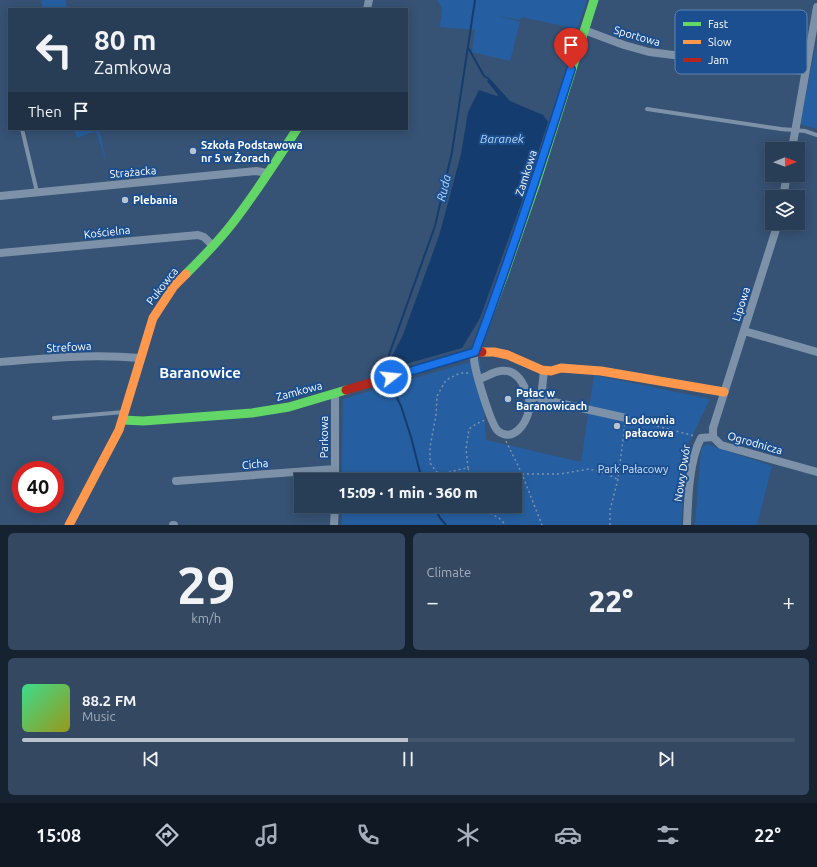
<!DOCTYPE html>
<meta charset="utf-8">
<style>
body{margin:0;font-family:Ubuntu,sans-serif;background:#344961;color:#f1f3f6;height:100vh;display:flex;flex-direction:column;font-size:15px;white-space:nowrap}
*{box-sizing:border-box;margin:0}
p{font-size:13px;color:#a5aeba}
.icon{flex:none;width:22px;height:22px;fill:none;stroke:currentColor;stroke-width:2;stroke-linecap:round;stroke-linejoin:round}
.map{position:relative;height:525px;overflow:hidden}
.panel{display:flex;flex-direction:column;gap:8px;padding:8px;background:#162230;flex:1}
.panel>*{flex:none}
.hud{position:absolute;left:8px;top:8px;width:400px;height:122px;border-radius:0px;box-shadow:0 2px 10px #0003,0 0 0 1px #44576d;background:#283e57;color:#f1f3f6;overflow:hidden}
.needle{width:26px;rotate:89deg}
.buttons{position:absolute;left:765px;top:142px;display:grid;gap:8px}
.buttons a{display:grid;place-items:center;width:40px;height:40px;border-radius:0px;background:#283e57;box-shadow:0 2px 10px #0003,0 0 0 1px #44576d;font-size:20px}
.speed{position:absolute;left:12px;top:461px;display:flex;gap:8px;font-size:20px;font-weight:700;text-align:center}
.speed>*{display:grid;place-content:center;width:52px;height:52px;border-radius:50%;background:#283e57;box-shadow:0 2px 10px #0003,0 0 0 1px #44576d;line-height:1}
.speed .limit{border:6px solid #d22;background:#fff;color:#111}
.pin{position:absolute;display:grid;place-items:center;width:34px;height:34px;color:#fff;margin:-41px -17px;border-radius:50% 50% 50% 0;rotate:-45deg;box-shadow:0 0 4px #0007}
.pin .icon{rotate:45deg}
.me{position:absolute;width:44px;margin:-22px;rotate:74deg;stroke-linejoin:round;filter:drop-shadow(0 0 3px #0008)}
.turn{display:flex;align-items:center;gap:14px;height:84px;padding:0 20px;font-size:18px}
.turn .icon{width:52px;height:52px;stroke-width:2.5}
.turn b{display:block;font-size:28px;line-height:34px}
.then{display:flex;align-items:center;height:38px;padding:0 20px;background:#0003;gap:8px;font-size:15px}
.big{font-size:30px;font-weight:800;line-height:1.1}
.panel .tile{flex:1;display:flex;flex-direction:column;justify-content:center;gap:6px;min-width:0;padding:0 14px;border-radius:6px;background:#344961}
.panel .dial{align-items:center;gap:0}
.dial b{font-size:52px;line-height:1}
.song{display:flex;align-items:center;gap:12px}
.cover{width:48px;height:48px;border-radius:6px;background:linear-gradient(135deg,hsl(150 70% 55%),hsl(60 70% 35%))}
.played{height:4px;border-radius:2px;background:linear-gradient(90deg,#b9c2ce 50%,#44576d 50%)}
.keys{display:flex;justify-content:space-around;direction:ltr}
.heat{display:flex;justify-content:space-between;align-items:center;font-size:22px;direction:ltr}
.panel .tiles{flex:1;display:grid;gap:8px;grid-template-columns:1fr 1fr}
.tile:last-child{grid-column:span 2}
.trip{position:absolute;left:294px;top:473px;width:228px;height:40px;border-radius:0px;background:#283e57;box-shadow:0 2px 10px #0003,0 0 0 1px #44576d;font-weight:800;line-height:40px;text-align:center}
.dock{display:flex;height:64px;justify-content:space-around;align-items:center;background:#101923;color:#a5aeba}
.dock .icon{width:28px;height:28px}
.dock .on{color:#b9c2ce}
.dock b{font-size:18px;color:#f1f3f6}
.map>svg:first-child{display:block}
.green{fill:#265fa1}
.water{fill:#153c6e}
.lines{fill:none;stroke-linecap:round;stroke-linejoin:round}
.stream{stroke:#153c6e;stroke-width:2}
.path{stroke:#7d92a8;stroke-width:1.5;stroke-dasharray:2 3;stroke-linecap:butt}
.lane{stroke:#7d92a8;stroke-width:4}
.street{stroke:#7d92a8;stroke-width:8}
.fast{stroke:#63d668;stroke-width:9}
.slow{stroke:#ff974d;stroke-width:9}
.jam{stroke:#b3261e;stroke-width:9}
.route-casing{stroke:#114b97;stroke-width:10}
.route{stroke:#1a73e8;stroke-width:7}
.poi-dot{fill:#b9c2ce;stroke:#1b4f8f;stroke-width:1.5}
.labels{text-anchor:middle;stroke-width:4;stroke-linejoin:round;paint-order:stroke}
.street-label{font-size:11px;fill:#fff;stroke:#1b4f8f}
.poi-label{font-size:11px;font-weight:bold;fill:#fff;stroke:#1b4f8f;text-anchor:start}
.park-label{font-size:11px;fill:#cfe3fa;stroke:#1b4f8f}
.water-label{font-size:12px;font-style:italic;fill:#b5d3f5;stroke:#1b4f8f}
.district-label{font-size:15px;font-weight:bold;fill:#fff;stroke:#1b4f8f}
.key{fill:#1b4f8f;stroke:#5f84b1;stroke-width:1}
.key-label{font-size:11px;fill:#fff}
</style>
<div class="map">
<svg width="817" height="525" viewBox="0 0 817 525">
<rect width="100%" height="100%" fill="#365274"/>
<path class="green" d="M41 0H66L67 9H43Z
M437 0H587L577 29 522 17 520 20 499 16 520 22 510 61 472 52 475 30 440 27 442 8Z
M817 40V129L800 124Z
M74 129H99L107 164 96 131 77 138Z
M480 359 486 440 581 462 594 375 710 399 687 447 681 525H342V506H515V480H342L343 399Z
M706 444 772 466 757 525H695L701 449Z"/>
<path class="water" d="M490 79 510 101 543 115 548 122 520 207 480 318 462 348 388 369 391 358 403 335 439 236 461 154 468 112 479 90 497 96 498 95 487 81Z"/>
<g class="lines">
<path class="stream" d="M469 49 484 76 489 79
M384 369 435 226 452 152 475 0
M390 384 401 406 411 437 422 480
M434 506 440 518 446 525"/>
<path class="path" d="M633 420 695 436
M506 441 522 474 542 525
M468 468 466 449 469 429 476 424 485 420
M522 474H560L589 469 605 473 617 479
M469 480 470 475 468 468C457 469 449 473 439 475L430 463V447L436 415 437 396 446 380 460 373H470
M477 506 499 518 506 525
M610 525V510L618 479 625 424"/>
<path class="lane" d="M647 109 781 129 805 131 817 135
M22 129 37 192
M54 418 124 412"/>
<path class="street" d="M367 9 369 0
M584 30 624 45 649 52 805 71
M792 149 817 7
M0 196 256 171 268 173
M783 197 787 175
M778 223 713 428V437L721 445 817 472
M0 253 198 235 204 237 213 246
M744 331 817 352
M475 352C475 354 474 356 474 358 474 369 491 425 498 431 513 443 526 424 529 410 530 406 529 402 529 398
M0 362C47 358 93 354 140 358
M544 370 541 399 626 418
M479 379C486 377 493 372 500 371 517 368 524 384 529 398H534
M335 480V393
M176 481 335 469
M173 525H174
M334 525 335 506
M687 525C688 500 689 460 701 438L713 437"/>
<path class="fast" d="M186 274C200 260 214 246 227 230 253 198 275 163 297 129
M475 352 504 275 536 183 594 0
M123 420 143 421 252 413 289 407 346 390"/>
<path class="slow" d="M482 352H494L508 355 542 370 551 371 561 368 601 371 724 392
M69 525 119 430 153 318 174 286 186 274"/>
<path class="jam" d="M346 390 475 352H482"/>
</g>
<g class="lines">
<defs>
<path id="route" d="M391 377 475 352C510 259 541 164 571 69"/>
</defs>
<use href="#route" class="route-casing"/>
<use href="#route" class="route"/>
</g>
<g class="poi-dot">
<circle cx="193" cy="151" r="4"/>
<circle cx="125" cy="200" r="4"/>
<circle cx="508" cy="399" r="4"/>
<circle cx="617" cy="426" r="4"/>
</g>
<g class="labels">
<g class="street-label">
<text transform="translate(637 36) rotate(16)" y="4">Sportowa</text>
<text transform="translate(133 172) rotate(-5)" y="4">Strażacka</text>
<text transform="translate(526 173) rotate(-72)" y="4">Zamkowa</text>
<text transform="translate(107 232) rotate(-6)" y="4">Kościelna</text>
<text transform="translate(162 286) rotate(-52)" y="4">Pukowca</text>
<text transform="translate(741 304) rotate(-72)" y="4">Lipowa</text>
<text transform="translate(69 347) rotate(-3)" y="4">Strefowa</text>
<text transform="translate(299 391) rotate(-15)" y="4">Zamkowa</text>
<text transform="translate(324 437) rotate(-90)" y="4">Parkowa</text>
<text transform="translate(755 443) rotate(16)" y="4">Ogrodnicza</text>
<text transform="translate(255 464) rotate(-5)" y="4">Cicha</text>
<text transform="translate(682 473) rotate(-81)" y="4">Nowy Dwór</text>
</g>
<g class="poi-label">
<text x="201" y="149">Szkoła Podstawowa<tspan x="201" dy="13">nr 5 w Żorach</tspan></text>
<text x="133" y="204">Plebania</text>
<text x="516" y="397">Pałac w<tspan x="516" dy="13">Baranowicach</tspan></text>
<text x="625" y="424">Lodownia<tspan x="625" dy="13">pałacowa</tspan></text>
</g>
<g class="park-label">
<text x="633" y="473">Park Pałacowy</text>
</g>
<g class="water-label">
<text x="502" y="143">Baranek</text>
<text transform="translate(444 188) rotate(-77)" y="4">Ruda</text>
</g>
<g class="district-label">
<text x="200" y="378">Baranowice</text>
</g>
</g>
<rect x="675" y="10" width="132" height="64" rx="6" class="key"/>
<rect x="683" y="22" width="18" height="4" fill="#63d668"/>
<rect x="683" y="40" width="18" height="4" fill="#ff974d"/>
<rect x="683" y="58" width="18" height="4" fill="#b3261e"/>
<g class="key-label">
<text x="708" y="28">Fast</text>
<text x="708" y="46">Slow</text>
<text x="708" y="64">Jam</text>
</g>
</svg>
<div class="buttons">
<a><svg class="needle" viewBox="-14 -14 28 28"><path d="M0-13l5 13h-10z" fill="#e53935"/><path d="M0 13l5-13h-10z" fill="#a5aeba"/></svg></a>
<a><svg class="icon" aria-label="layers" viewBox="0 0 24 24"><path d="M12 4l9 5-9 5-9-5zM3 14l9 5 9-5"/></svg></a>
</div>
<div class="speed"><div class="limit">40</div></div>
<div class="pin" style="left:571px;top:69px;background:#d93025"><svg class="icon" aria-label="arrive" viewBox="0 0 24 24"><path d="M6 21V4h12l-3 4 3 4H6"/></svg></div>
<svg class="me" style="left:391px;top:377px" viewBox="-20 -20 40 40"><circle r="17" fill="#1a73e8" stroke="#fff" stroke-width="3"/><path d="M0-11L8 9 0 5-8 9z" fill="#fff"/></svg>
<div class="trip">15:09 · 1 min · 360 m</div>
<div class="hud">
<div class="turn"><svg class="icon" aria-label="left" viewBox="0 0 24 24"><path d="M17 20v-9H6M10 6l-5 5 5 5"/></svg><div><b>80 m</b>Zamkowa</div></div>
<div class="then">Then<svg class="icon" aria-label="arrive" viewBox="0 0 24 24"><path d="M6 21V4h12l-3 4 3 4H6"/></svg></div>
</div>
</div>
<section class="panel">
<div class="tiles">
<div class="tile dial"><b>29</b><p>km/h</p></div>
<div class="tile"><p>Climate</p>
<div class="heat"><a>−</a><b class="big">22°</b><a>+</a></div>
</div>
<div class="tile">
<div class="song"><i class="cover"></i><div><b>88.2 FM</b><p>Music</p></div></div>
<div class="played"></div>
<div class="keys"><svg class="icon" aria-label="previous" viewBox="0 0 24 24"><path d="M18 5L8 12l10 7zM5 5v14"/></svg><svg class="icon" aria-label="pause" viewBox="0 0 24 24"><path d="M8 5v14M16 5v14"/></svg><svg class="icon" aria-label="next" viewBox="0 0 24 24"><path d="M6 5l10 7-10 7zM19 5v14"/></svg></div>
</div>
</div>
</section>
<nav class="dock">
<b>15:08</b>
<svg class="icon on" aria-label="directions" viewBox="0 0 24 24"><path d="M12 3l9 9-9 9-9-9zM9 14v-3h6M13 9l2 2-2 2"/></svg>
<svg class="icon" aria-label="music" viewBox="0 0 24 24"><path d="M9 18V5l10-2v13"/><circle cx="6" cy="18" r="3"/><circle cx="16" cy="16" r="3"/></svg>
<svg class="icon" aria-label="phone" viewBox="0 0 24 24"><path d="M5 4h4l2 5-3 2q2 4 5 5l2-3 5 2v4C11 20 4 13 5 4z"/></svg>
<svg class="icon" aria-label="climate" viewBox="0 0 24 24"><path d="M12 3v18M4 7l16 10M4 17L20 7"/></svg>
<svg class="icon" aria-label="car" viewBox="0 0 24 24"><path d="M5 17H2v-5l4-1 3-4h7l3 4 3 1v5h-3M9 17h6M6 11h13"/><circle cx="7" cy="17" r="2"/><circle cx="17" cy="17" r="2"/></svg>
<svg class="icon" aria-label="filters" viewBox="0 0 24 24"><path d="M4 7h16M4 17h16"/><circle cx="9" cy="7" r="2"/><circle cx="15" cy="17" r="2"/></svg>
<b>22°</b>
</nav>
